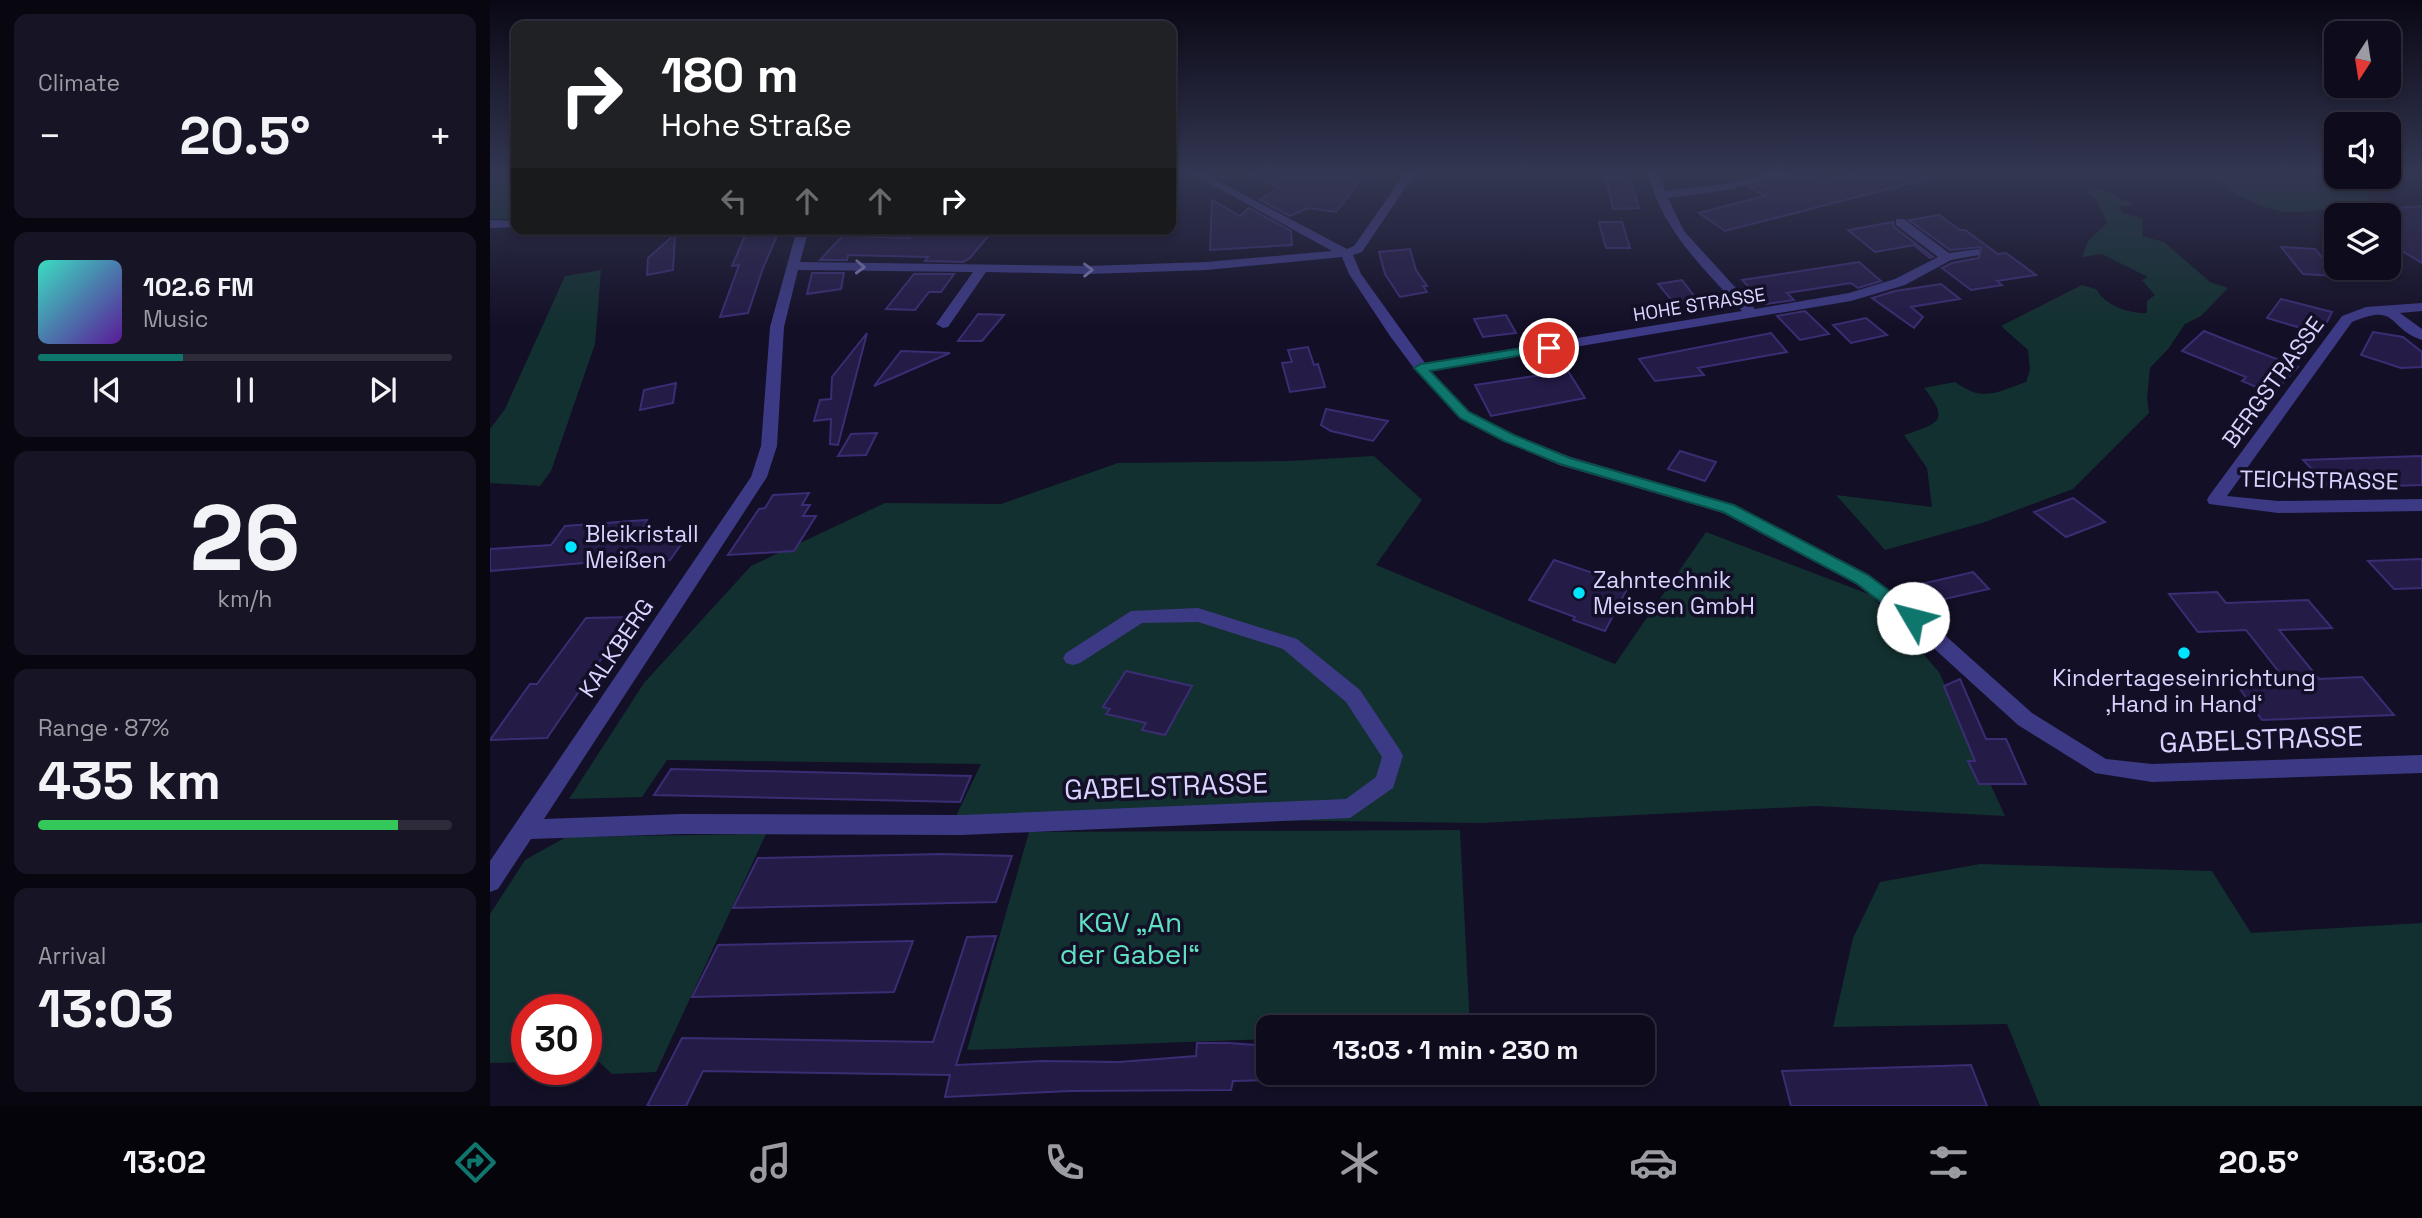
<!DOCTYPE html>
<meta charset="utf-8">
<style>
body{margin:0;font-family:"Space Grotesk",sans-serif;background:#171425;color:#f1f3f6;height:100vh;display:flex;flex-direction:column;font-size:26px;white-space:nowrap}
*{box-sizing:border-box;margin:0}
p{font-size:23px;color:#9b9ba3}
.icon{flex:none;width:38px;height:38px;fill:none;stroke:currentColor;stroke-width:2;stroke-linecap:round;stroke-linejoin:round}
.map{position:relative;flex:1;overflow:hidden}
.details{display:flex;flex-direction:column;gap:14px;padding:14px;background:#08060f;width:490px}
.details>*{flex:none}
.guide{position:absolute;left:21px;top:21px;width:665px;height:214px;border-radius:14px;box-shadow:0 4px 10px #0003,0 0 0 2px #2e2b3b;background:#202124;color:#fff;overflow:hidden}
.needle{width:46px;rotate:192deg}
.buttons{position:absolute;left:1834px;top:21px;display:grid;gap:14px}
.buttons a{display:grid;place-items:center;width:77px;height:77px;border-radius:14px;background:#0e0b1c;box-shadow:0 4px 10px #0003,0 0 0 2px #2e2b3b;font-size:35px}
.speed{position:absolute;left:21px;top:994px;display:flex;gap:14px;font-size:35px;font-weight:700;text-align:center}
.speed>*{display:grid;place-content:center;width:91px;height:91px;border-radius:50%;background:#0e0b1c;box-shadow:0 4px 10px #0003,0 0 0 2px #2e2b3b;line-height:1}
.speed .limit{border:10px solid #d22;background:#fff;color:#111}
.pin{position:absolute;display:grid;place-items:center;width:60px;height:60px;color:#fff;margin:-30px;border:4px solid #fff;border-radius:50%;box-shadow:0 2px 7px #0007}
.me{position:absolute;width:77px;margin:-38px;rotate:307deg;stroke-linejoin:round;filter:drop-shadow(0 0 5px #0008)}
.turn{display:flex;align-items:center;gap:24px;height:147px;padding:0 35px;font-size:32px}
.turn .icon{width:91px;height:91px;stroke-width:2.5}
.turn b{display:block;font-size:49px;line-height:60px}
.lanes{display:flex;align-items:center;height:66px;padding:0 35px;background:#0003;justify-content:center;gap:35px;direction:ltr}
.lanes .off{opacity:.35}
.big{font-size:52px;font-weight:600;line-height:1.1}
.details .card{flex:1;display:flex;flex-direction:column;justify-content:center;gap:10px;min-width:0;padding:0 24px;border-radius:14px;background:#171425}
.details .dial{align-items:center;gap:0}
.dial b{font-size:91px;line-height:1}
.song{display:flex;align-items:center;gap:21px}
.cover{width:84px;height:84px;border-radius:10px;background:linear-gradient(135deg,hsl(170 70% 55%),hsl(270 70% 35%))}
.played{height:7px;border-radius:4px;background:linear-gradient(90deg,#0f766e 35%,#2e2b3b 35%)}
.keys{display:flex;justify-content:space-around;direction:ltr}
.heat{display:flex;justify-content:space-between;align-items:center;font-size:38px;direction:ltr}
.charge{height:10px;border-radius:5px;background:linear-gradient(90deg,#34c759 87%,#2e2b3b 0)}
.trip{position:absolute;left:766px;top:1015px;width:399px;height:70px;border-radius:14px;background:#0e0b1c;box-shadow:0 4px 10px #0003,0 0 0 2px #2e2b3b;font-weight:600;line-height:70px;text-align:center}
.tabs{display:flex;height:112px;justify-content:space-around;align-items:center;background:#06040b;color:#9b9ba3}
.tabs .icon{width:49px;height:49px}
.tabs .selected{color:#0f766e}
.tabs b{font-size:32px;color:#f1f3f6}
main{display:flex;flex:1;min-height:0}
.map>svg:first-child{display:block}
.green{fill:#12302f}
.building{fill:#241b47;stroke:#3b2d73;stroke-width:2}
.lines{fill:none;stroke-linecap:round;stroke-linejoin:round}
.minor{fill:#3d3a85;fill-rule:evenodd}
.oneway{stroke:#837fbc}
.route{fill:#0f766e;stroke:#0a4d48;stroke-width:2}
.poi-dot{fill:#00e5ff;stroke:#130f26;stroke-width:2.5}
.labels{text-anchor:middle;stroke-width:7;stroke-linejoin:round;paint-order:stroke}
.far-street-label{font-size:19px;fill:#d9d4ff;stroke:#130f26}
.street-label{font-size:23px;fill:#d9d4ff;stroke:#130f26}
.poi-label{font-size:23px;fill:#d9d4ff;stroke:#130f26;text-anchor:start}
.near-street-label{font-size:28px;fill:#d9d4ff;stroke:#130f26}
.near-park-label{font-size:28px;fill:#5fe0c0;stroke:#130f26}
</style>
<main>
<section class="details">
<div class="card"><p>Climate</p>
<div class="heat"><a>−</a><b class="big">20.5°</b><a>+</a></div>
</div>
<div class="card">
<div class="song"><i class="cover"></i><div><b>102.6 FM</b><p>Music</p></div></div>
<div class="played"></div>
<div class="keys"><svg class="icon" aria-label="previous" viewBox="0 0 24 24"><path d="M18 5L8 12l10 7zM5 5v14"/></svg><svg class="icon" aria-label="pause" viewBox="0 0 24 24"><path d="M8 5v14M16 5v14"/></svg><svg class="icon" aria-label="next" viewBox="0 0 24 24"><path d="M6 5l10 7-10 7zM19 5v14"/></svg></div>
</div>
<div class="card dial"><b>26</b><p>km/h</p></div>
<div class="card"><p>Range · 87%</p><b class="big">435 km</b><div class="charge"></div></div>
<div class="card"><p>Arrival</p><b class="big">13:03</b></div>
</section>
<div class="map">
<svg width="1932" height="1106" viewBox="0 0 1932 1106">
<rect width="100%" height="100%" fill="#130f26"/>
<path class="green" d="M0 173H26V219H0Z
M1719 173H1837L1872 184 1882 204C1862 206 1806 215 1790 211 1768 206 1732 191 1719 173Z
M1601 188 1611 189 1644 205 1628 206 1633 213 1653 219 1652 236 1674 242 1720 282 1738 288 1711 316 1695 324 1679 348 1660 368 1657 398 1659 413 1583 489 1492 523 1395 550 1346 495 1442 507 1437 468 1414 435C1448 423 1461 422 1434 388L1465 382C1493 402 1505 393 1536 382L1540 370 1538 350 1511 326 1592 285 1606 289C1616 306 1637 313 1657 313V301L1665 295 1652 280 1658 277 1612 254 1592 257 1598 241 1617 223 1606 199 1598 193Z
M111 270 105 344 61 471 50 486 0 483V429L15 409 75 276Z
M884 456 932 500 886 565 1125 664 1216 532 1381 595 1449 672 1515 816 1326 806 992 823 466 816 491 764 177 760 152 797 79 799 154 683 261 566 395 503 511 504 628 463 799 461Z
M970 830 980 1027H779V1039L477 1050 539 832Z
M276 834 166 1072 122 1074 106 1059H96V1010H37V1062L0 1063V914L35 860 76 837Z
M1490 864 1722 871 1761 933 1932 923V1106H1550L1517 1024 1343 1027 1363 938 1390 882Z"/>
<path class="building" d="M761 173H875L846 212 818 208 800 216 770 200 788 187Z
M1115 173H1139L1149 208 1123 209Z
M1301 173H1330L1331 182 1368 173H1436L1437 179 1235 231 1209 213 1275 196 1260 187 1298 178Z
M722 200 750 216 759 208 801 231 802 245 720 250Z
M1932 206V263L1899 243V209Z
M1449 215 1470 230H1475L1508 254 1516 253 1546 275 1507 281 1512 285 1481 290 1452 268 1462 263 1489 258 1491 247 1460 250 1419 220Z
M1109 222H1132L1140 248H1116Z
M1403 222 1404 227 1443 257 1440 258 1424 245 1385 252 1358 230Z
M290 229 273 268 258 313 230 317 249 265 242 266 257 231Z
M359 229H362L361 236 420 238V229H504L480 258 473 262 435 261 438 257 358 255 357 260H330Z
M185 234 183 270 157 275 158 258Z
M1791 247 1825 249 1848 276 1813 274Z
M920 249 926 270 937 286H933L937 292 910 297 895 274 889 252Z
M1369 262 1391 281 1368 288 1361 283 1297 293 1304 300 1276 304 1252 280Z
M322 273H354L351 289 317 294Z
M424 274H464L451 292H439L425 310 396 309Z
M1192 280 1207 300 1184 303 1168 284Z
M1451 284 1470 299 1421 307 1433 317 1424 328 1382 298 1405 291Z
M1791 299 1842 312 1831 334 1777 318Z
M1315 311 1339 334 1310 340 1287 316Z
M488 314 514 315 492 341H468Z
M1016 315 1026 333 993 337 984 319Z
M1376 318 1397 335 1361 343 1343 325Z
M1714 331 1739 341 1808 367 1783 394 1752 381 1756 377 1692 351Z
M1883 332 1913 337 1932 352V367L1911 368 1871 355Z
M377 333 348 445 340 444 341 419 324 421 330 400 341 399 342 377Z
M1281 333 1297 352 1208 368 1214 375 1165 381 1149 359Z
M818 347 824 365 828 364 835 387 800 392 792 363 802 362 798 350Z
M411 351 460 353 384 386Z
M1078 371 1095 398 1001 416 985 385Z
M186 383 183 403 150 410 154 390Z
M836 409 898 421 883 441 841 431 831 425Z
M387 433 376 455 348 456 361 434Z
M1190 451 1226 462 1215 481 1178 469Z
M1932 456V485L1840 488 1813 460Z
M319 493 312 505H320L313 516H326L304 551 238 555 269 509 275 508 283 495Z
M1583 498 1615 522 1576 537 1544 512Z
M157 520 151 532 201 530 180 560 139 562 141 559 0 571V549L61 545 75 526Z
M1932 559V588L1904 589 1878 561Z
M1064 560 1139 585 1115 631 1083 620 1085 617 1039 600Z
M1483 572 1499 589 1446 601 1431 584Z
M1727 592 1736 603 1818 600 1842 628 1789 630 1829 679 1872 677 1904 715 1772 720 1743 679 1793 677 1756 630 1708 632 1679 594Z
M140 617 57 738 0 740 40 684H47L96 618Z
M636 671 702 686 675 735 652 730 656 723 616 714 620 709 613 707Z
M1470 679 1496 739H1516L1536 784H1489L1478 761H1485L1454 686Z
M181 769 481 776 470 802 164 795Z
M452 854 522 856 506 902 243 908 268 858Z
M506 936 466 1065 553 1061 629 1062 706 1056 707 1043H738L779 1046V1080L743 1081 741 1090 580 1091 455 1097 460 1075 213 1071 196 1106H157L192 1038 443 1042 477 937Z
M423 941 404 992 202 997 228 945Z
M1481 1065 1497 1106H1301L1292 1071Z"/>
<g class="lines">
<path class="minor" d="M701 173H713L857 249 864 246 915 173H925L872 252 863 255 871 274 935 363 1252 311C1212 266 1173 232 1158 173H1168L1175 191 1236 184 1281 173H1298L1297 175 1236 190 1178 198 1194 231 1265 309 1359 293 1405 279 1448 257 1406 225V219H1414L1459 253 1489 249V255L1461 260 1415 285 1361 301 941 371 980 412 1024 435 1081 457 1245 505 1378 574 1430 613 1542 713 1616 759 1662 764 1932 755V773L1662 782 1605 773 1528 725 1416 623 1366 584 1233 513 1069 465 1014 441 970 418 926 371 900 336 859 274 852 257 716 270 598 274 496 272 458 327 453 328 446 324 483 272 308 270 294 327 287 446 277 477 54 819 191 814 472 815 856 799 886 777 892 757 856 702 793 649 708 622 652 623 590 663 583 665 576 663 573 658 576 653 641 611 708 608 807 639 870 690 910 750 913 756 903 788 860 818 472 835 191 834 41 839 8 889 0 892V861L261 477 271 446 280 327 307 229H319L310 262 598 266 716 262 842 251Z
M0 220 26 221V227L0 228Z
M1932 303V311L1910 313 1932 329V340C1897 329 1909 302 1862 322L1737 496 1788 501 1932 499V511L1788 513 1719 504 1717 500 1719 496 1852 316 1876 307Z"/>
</g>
<defs><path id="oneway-chevron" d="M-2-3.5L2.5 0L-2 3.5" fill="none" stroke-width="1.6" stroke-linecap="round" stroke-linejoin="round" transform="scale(1.75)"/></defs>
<g class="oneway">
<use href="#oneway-chevron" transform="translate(370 267) rotate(2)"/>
<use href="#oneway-chevron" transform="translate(598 270) rotate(-1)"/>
</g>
<linearGradient id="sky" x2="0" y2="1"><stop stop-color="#0a0815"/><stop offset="0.53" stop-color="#333752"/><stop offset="1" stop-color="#333752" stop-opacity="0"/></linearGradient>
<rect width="1932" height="327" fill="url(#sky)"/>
<path class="route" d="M1059 344 1065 348 1063 350 940 371 979 412 1024 435 1080 458 1244 505 1378 575 1429 613 1432 618 1429 622H1417L1366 583 1233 512 1070 464 1014 441 970 418 924 368 931 364Z"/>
<g class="poi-dot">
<circle cx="81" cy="547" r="7"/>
<circle cx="1089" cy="593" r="7"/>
<circle cx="1694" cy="653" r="7"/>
</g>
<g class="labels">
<g class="far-street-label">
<text transform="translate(1209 304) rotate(-9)" y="7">HOHE STRASSE</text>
</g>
<g class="street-label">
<text transform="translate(1783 382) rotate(-54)" y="8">BERGSTRASSE</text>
<text transform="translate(1829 480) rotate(1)" y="8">TEICHSTRASSE</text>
<text transform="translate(126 648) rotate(-56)" y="8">KALKBERG</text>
</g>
<g class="poi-label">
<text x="95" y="542">Bleikristall<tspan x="95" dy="26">Meißen</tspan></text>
<text x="1103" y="588">Zahntechnik<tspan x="1103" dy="26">Meissen GmbH</tspan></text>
<text x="1694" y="686" text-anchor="middle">Kindertageseinrichtung<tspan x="1694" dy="26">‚Hand in Hand‘</tspan></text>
</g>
<g class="near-street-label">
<text transform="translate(1771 739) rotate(-2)" y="10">GABELSTRASSE</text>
<text transform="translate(676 786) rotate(-2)" y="10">GABELSTRASSE</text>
</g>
<g class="near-park-label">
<text x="640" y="932">KGV „An<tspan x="640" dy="32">der Gabel“</tspan></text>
</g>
</g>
</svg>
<div class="buttons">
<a><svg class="needle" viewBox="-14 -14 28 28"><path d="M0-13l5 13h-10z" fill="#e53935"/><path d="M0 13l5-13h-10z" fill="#9b9ba3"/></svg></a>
<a><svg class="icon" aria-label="sound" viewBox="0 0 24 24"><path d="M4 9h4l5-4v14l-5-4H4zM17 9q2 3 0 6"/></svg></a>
<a><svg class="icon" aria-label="layers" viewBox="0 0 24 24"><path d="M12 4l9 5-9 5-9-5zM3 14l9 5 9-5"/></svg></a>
</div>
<div class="speed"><div class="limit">30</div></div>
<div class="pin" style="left:1059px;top:348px;background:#d93025"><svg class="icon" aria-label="arrive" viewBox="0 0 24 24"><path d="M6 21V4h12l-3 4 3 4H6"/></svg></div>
<svg class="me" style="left:1423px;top:618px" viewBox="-20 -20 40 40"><circle r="19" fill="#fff"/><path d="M0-13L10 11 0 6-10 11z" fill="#0f766e"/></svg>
<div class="trip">13:03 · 1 min · 230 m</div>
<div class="guide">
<div class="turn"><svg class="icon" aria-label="right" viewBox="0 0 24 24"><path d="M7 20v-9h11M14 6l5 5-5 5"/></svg><div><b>180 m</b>Hohe Straße</div></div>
<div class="lanes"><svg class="icon off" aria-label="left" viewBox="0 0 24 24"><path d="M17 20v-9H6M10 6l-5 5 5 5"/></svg><svg class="icon off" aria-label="ahead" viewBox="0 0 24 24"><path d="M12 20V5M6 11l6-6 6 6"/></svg><svg class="icon off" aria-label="ahead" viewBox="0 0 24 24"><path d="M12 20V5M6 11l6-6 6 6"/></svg><svg class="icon" aria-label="right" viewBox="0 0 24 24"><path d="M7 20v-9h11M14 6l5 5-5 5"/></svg></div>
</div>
</div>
</main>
<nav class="tabs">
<b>13:02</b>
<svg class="icon selected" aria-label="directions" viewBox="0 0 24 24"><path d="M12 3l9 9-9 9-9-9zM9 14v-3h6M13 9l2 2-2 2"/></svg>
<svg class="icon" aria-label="music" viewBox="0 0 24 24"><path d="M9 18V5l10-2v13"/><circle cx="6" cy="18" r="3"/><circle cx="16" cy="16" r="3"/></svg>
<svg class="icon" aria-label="phone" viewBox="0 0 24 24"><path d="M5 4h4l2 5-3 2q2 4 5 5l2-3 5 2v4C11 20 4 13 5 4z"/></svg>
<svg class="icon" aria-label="climate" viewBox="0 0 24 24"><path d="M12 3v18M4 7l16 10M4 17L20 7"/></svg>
<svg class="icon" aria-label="car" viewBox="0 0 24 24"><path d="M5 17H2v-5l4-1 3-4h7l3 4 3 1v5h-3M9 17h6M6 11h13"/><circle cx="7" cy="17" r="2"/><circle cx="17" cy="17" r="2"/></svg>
<svg class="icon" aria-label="filters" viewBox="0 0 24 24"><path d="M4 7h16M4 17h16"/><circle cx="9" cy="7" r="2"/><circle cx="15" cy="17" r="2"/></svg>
<b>20.5°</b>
</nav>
